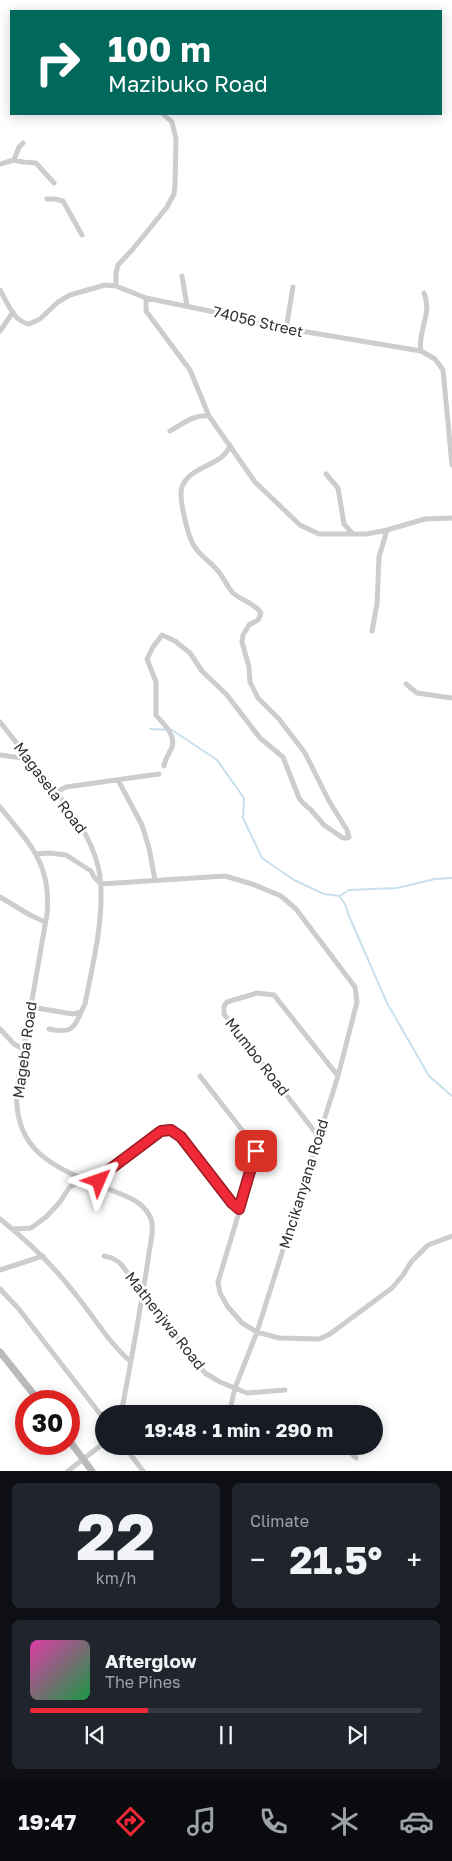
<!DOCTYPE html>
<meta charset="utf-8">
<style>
body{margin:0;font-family:"Golos Text",sans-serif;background:#20242c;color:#f1f3f6;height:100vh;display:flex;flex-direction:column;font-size:19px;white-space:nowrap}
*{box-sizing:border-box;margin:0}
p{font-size:16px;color:#9ea1a6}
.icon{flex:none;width:28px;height:28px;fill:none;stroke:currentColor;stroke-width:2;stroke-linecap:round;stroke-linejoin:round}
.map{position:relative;height:1471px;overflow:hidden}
.drawer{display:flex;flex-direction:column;gap:12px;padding:12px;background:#0d0f14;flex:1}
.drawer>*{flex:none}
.top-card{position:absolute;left:10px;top:10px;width:432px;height:105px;border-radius:0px;box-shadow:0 2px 12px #0003;background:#00695c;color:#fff;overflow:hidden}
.speed{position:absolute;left:15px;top:1390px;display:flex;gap:10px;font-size:25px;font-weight:700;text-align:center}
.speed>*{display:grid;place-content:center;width:65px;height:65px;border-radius:50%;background:#171b24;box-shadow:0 2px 12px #0003;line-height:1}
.speed .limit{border:8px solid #d22;background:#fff;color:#111}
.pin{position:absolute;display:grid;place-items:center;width:42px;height:42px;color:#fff;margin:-21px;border-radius:10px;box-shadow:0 2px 8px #0006}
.me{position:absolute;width:55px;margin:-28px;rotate:47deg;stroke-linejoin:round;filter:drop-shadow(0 0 4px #0008)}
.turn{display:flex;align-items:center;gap:18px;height:105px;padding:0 15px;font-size:22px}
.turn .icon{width:65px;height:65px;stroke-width:2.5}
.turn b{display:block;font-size:35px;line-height:42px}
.big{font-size:38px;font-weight:700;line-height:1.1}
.drawer .widget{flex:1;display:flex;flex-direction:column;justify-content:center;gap:8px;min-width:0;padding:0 18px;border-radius:8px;background:#20242c}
.drawer .dial{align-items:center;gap:0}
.dial b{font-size:65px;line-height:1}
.song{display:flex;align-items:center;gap:15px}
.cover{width:60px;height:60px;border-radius:8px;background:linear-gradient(135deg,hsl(320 70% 55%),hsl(140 70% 35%))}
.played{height:5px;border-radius:2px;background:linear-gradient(90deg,#f02938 30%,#363941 30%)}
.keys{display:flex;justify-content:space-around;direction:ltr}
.heat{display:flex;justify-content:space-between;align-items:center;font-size:28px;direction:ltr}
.drawer .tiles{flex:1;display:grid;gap:12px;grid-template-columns:1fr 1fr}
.widget:last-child{grid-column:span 2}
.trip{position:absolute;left:95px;top:1405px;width:288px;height:50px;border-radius:25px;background:#171b24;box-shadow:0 2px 12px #0003;font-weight:700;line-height:50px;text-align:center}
.tab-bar{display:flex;height:80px;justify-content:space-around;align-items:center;background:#090b0e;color:#9ea1a6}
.tab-bar .icon{width:35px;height:35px}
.tab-bar .selected{color:#f02938}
.tab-bar b{font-size:22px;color:#f1f3f6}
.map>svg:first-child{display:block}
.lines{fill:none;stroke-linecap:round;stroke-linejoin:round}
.stream{stroke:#c8e0ee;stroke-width:2}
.street{stroke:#cdcdcd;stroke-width:5}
.secondary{stroke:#bababa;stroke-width:7}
.route-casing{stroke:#9c1b24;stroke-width:12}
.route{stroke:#f02938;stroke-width:9}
.labels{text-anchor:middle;stroke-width:5;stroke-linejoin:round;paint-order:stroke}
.street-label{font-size:15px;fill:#303030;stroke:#fff}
</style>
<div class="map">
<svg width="452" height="1471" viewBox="0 0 452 1471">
<rect width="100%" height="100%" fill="#fff"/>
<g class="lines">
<path class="stream" d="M150 729 172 730 217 760 244 798 243 818 262 858 294 880 324 894 339 896 345 904 349 916 387 1003 429 1076 452 1096
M340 896 349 890 397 888 435 879 452 878"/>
<path class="street" d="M14 160 23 162 36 163 54 183
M0 164 14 160 19 147 23 143
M47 199H55L63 201 82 235
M182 276 187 306
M116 286V273L118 265 133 249 167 207 174 194 175 185 176 139 172 122 163 114
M0 290C7 302 14 322 29 324L40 319 58 302 70 295 105 285 116 286 146 298 234 316 259 324 421 351 435 359 443 370 452 465
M146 298V311L190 370 209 416 255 482 300 525 319 534H367L387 530 425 519 452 518
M286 329 293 287
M0 331 13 312
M421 351C417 331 433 314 424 293
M170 431C182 424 194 414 209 416
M326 474 338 488 344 524 353 534
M372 631 377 604 379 557 387 530
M406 684 417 693 452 698
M0 722C15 741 30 760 45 778 72 812 101 846 101 891 102 929 92 967 85 1004L81 1012 73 1014 31 1007
M0 755 29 759
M164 766C165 759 169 754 172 747 176 734 163 724 156 715V682L147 659 153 647 162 635 175 641 190 653 202 671 227 695 260 738 283 757 299 798 303 803 311 810 324 825 343 838H347L349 837 347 830 329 801 305 753 279 719 258 698 250 682 249 667 242 642 243 635 249 625 258 620 261 613C255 603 242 601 233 593 227 587 224 578 218 571 211 562 200 556 194 546 188 537 178 496 182 487 190 465 223 467 230 445
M118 780 142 825 149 848 155 880
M56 792 66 787 159 774
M0 807C29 843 52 864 47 914L17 1086C11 1157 62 1170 116 1192 130 1198 145 1203 151 1219 155 1230 149 1248 148 1260 140 1311 131 1363 121 1414
M36 854 49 853 66 855 91 871 94 877 101 884 225 876 252 884 281 896 296 909 355 987 357 1002 338 1076 257 1332 235 1388 229 1414
M0 897 30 915 45 922
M0 1029 14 1044 23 1049
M49 1029C68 1033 74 1031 81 1012
M200 1076 256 1148V1156L218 1282 220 1293 228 1307 242 1323 257 1332 279 1338 319 1339 330 1334 392 1288 403 1275 411 1262 428 1245 452 1236
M318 1136 224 1014V1006L227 1002 257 993 274 995 338 1076
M97 1184 109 1170 161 1131 171 1130 181 1137 232 1203 239 1209
M0 1219C29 1242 54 1266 76 1295 94 1317 109 1343 130 1361
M13 1229 31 1228 46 1217 60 1202 69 1188 76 1183 79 1177
M104 1256 112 1258 120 1263 205 1373 220 1382 247 1393 285 1390
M0 1270 43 1256
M0 1289 18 1308 104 1419
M124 1446 143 1471
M343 1446 356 1458
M68 1471 104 1443"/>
<path class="secondary" d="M0 1352 39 1401
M69 1440 92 1471"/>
</g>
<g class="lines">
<defs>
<path id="route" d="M99 1181 109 1170 161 1131 171 1130 181 1137 232 1203 239 1209 256 1151"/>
</defs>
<use href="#route" class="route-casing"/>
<use href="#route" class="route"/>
</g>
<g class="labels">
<g class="street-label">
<text transform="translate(258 322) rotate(13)" y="5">74056 Street</text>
<text transform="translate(50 788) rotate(53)" y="5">Magasela Road</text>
<text transform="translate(25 1050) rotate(-82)" y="5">Mageba Road</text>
<text transform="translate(257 1057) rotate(52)" y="5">Mumbo Road</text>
<text transform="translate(304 1184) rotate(-73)" y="5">Mncikanyana Road</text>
<text transform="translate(165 1321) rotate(52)" y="5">Mathenjwa Road</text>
</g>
</g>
</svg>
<div class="speed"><div class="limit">30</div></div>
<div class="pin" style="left:256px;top:1151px;background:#d93025"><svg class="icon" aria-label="arrive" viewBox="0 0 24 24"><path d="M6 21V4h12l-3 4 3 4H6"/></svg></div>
<svg class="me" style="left:99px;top:1181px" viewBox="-20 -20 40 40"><path d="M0-17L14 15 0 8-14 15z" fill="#f02938" stroke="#fff" stroke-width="4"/></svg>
<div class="trip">19:48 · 1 min · 290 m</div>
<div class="top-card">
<div class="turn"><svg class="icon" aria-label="right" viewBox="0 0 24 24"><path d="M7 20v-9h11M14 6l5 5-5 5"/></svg><div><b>100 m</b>Mazibuko Road</div></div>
</div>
</div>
<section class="drawer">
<div class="tiles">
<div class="widget dial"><b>22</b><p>km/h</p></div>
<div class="widget"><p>Climate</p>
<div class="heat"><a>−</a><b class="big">21.5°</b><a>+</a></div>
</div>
<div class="widget">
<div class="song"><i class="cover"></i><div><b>Afterglow</b><p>The Pines</p></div></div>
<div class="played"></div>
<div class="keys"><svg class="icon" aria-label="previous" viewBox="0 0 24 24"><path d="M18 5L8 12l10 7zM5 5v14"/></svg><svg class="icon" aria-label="pause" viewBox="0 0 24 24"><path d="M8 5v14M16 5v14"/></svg><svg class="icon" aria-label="next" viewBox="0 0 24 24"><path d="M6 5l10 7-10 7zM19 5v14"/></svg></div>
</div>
</div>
</section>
<nav class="tab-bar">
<b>19:47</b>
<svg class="icon selected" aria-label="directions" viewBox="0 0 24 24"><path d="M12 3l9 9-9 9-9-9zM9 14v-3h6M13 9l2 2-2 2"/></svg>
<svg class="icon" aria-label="music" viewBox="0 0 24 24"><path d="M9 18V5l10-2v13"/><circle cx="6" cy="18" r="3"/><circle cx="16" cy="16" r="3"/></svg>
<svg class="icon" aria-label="phone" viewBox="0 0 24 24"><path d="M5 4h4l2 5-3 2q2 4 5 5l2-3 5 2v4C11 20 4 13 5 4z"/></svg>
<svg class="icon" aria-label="climate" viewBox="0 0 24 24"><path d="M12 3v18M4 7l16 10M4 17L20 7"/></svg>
<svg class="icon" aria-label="car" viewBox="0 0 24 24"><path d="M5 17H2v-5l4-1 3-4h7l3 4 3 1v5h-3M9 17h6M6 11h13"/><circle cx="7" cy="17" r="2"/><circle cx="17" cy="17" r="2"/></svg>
</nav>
